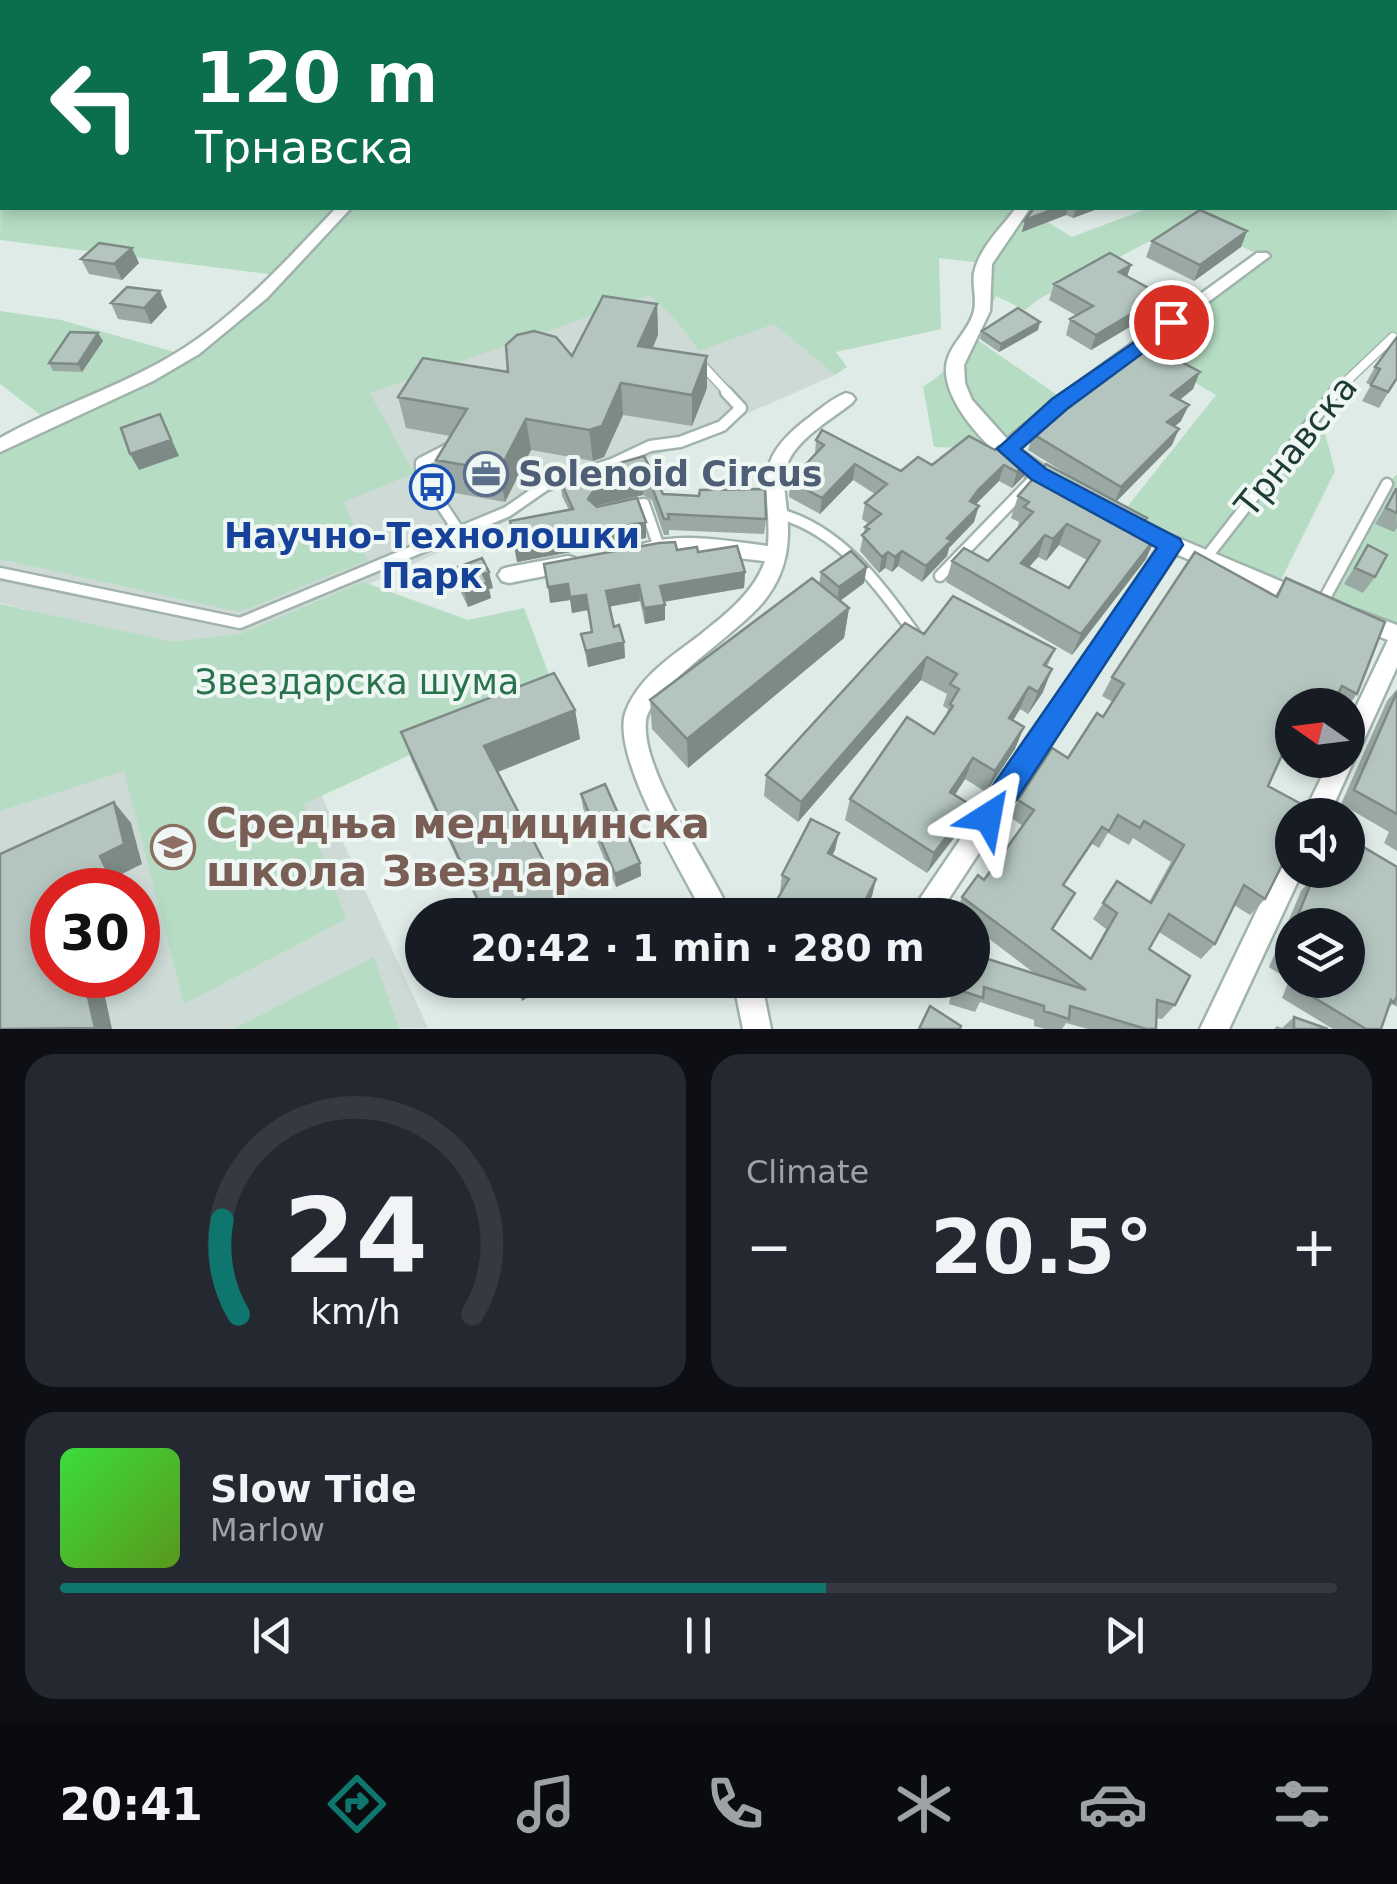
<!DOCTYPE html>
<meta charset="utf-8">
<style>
body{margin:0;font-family:"DejaVu Sans",sans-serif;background:#242831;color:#f1f3f6;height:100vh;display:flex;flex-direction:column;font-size:38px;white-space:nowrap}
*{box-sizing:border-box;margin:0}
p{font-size:32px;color:#9ea1a6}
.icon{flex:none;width:55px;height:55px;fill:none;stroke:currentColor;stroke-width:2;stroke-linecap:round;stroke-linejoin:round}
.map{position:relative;height:1029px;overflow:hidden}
.sheet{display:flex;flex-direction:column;gap:25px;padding:25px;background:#0d0f14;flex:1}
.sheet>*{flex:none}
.guide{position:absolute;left:0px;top:0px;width:1398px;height:210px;box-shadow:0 5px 15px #0003;background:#0b6e4f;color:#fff;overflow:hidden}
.needle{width:65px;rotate:284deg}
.controls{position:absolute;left:1275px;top:688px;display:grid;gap:20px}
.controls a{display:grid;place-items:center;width:90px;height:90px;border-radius:50%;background:#171b24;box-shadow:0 5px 15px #0003;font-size:50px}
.speed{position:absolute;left:30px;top:868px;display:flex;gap:20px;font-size:50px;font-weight:700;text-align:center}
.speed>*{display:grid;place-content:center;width:130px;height:130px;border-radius:50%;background:#171b24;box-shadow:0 5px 15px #0003;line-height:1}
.speed .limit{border:15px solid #d22;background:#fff;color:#111}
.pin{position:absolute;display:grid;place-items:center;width:85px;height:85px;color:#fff;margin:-42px;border:5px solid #fff;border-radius:50%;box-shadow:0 2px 10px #0007}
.me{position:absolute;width:110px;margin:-55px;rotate:34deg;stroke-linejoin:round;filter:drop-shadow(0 0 8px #0008)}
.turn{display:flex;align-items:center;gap:35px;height:210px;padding:0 30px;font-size:45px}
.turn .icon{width:130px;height:130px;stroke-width:2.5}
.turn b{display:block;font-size:70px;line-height:85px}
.big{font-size:75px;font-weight:800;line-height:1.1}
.sheet .widget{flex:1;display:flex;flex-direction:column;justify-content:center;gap:15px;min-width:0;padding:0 35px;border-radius:30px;background:#242831}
.sheet .dial{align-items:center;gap:0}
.dial svg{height:260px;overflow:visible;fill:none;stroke:#363941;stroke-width:7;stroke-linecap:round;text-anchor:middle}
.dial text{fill:#f1f3f6;stroke:none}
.song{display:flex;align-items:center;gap:30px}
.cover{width:120px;height:120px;border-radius:15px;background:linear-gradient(135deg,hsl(120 70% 55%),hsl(90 70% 35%))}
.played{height:10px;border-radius:5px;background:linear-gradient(90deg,#0f766e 60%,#363941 60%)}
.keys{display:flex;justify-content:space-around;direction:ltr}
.heat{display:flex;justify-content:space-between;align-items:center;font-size:55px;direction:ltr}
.sheet .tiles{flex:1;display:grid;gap:25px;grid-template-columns:1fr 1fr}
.widget:last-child{grid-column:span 2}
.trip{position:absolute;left:405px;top:898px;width:585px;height:100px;border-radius:50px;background:#171b24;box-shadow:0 5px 15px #0003;font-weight:800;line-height:100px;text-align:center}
.menu{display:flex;height:160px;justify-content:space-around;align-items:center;background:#090b0e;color:#9ea1a6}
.menu .icon{width:70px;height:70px}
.menu .active{color:#0f766e}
.menu b{font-size:45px;color:#f1f3f6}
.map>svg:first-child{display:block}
.built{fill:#cddad5;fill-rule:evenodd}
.green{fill:#b6ddc4;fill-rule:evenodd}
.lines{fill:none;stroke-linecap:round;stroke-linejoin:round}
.lane-far2-casing{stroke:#a1b3ad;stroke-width:9}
.lane-far1-casing{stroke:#a1b3ad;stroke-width:11}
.lane-casing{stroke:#a1b3ad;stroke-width:15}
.street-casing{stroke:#a1b3ad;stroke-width:5}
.lane-far2{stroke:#fff;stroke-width:6}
.lane-far1{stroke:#fff;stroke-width:8}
.lane{stroke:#fff;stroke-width:10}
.street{fill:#fff;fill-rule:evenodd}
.wall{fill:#9ba9a4;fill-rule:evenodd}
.shaded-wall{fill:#7e8a86}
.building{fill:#b4c5bf;stroke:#7e8a86;stroke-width:2.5;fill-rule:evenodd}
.route{fill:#1a73e8;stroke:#114b97;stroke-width:2.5}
.labels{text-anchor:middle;stroke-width:8;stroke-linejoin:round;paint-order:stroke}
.street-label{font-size:35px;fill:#1f3b35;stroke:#eff7f4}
.service-label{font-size:35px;font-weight:bold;fill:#4e5e75;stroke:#eff7f4;text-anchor:start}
.transit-label{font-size:35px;font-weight:bold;fill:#164399;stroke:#eff7f4}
.park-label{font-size:35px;fill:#28734b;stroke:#eff7f4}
.near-education-label{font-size:42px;font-weight:bold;fill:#785e54;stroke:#eff7f4;text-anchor:start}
</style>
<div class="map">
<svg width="1397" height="1029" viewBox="0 0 1397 1029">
<rect width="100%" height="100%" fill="#deebe6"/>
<path class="built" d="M625 272 774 324 835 375 748 413 727 430 545 494 504 523 211 655 0 603V469Z
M272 687 428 1028 0 1029V804ZM52 890H138V975H52Z"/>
<path class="green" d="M336 0H1397V67L1395 2H332Z
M2 66V208H1024L1072 237 1149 208H1395L1397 141V358L1375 354 1318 407 1335 471 1276 590 1171 545 1124 511 1216 395 1137 348 1007 449 934 447 923 387C975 353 980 323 983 263L939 258 941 329 836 352 847 367 835 375 774 324 699 351 678 322 650 295 370 393 414 473 344 502 367 560 240 612 0 559V446L47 420 0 384V311L61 320 185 355 276 275 0 240ZM1188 221 1262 256 1063 399 976 339 996 296 1025 310 1039 299Z
M1397 474V634L1321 606 1387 484Z
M363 582 468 620 524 608 554 688 304 804 346 919 184 1004 124 771 0 811V604L173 642 240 634Z
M374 957 399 1029H233Z"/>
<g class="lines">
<defs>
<path id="lane-far2" d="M208 0 240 2
M0 86 2 82"/>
<path id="lane-far1" d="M705 368 729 394
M1333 394 1393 337"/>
<path id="lane" d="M454 446 421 463V474L460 533
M626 507 644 504 659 547
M780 514C839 530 880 585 914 633
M1205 559 1335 392
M0 573 240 623 507 512 546 485 612 464 650 446 680 442 722 426 741 408 726 392
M940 576 1033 480
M1321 605 1387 484"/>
<path id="street" d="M436 0H454L456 2H439Z
M336 208H351L267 298 199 354 153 381 0 452V438C51 409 108 391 159 363 229 325 282 265 336 208Z
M1016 208H1030L992 264 990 311 964 365 965 383 972 400 1007 439 1054 400 1257 253H1267L1270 256 1066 408 1019 449 1068 482 1071 487 1061 494C1019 481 943 414 946 367 948 345 969 332 974 311 977 299 972 285 974 273 979 248 1002 227 1016 208Z
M846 393 852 395 855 399 852 403C832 419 803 435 790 458 781 474 785 494 787 511 790 543 787 570 767 597 743 631 650 687 646 721 640 771 711 867 731 915H704C683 873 609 754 626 711 639 677 672 656 700 635 725 615 754 593 765 561L694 553 650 557 643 554 640 549 643 544C683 532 727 541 768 546 772 485 748 464 807 419 819 410 832 398 846 393Z
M1135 520 1309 593 1312 599 1309 605H1293L1176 554 938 915H909L1159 546 1128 532 1125 527 1128 522Z
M568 556 575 558 578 564 575 570 509 583 502 581 498 575 502 569 509 567Z
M1357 610 1397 625V667L1357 755 1353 757 1354 760 1329 815H1303L1330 760H1348V724L1388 640 1349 625 1346 619 1349 613Z
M1292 853V870H1303L1229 1029H1200L1283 856Z
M733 980H761L771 1029H743Z"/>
</defs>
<use href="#lane-far2" class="lane-far2-casing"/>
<use href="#lane-far1" class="lane-far1-casing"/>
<use href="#lane" class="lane-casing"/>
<use href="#street" class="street-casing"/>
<use href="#lane-far2" class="lane-far2"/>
<use href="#lane-far1" class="lane-far1"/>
<use href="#lane" class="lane"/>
<use href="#street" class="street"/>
</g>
<path class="wall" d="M1034 208H1100L1073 218 1066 215 1022 232 1025 220Z
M1247 231 1241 247 1194 281 1146 257 1152 241Z
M81 259 139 263 122 280 89 274Z
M1127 276 1158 293 1152 309 1135 319 1133 325 1091 350 1066 335 1070 319 1077 316 1049 300 1054 284Z
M111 303 167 307 151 324 118 319Z
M657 304 658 335 653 348 707 356V388L692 426 623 415 604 457 593 461 531 450 505 502 444 491 436 460 450 436 406 428 398 397 508 372 572 356Z
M1038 330 999 352 980 339 982 331Z
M103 341 82 372 53 371 49 363Z
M1375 367 1397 378 1379 408 1362 401 1371 385 1366 383Z
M1193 389 1180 400 1181 421 1175 426 1172 445 1116 501 1147 518 1142 530 1146 559 1072 655 946 582 952 561H988L1017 529 1019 522 1011 518 1018 496 1073 478 1028 450 1033 434 1062 411 1064 402ZM1059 545 1087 560 1069 588 1029 567 1038 557 1046 561Z
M816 440 901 471 995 450 1010 452 1029 460 1024 476 1012 488 999 481 976 504 974 522 949 548 947 556 922 582 898 566 892 572 885 568 879 573 860 551 865 527 869 524 862 519 865 503 875 494 853 480 820 514 789 497 790 481 815 455Z
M644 456 663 494 766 519 764 534 669 530V535H664L652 500 643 495 596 506 646 538 517 562 569 510 562 496 560 480Z
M1396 489 1397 528 1394 532 1375 524Z
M1368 545 1375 577 1363 593 1344 584Z
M677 550 698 552 745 572 744 588 664 602 665 620 645 624 640 601 609 606 614 627 624 642 625 658 588 667 581 634 592 632 588 610 572 613 570 600 550 603Z
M453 569 493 588 489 589 491 598 468 607 457 584Z
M821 572 864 583 840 601 849 608 844 638 688 768 652 729 650 700 819 584Z
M1286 578 1357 694 1348 706V705H1292V753L1288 759 1282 756 1268 786 1299 815 1265 899 1250 915 1234 905 1215 944 1201 959 1159 932 1149 949 1175 1005 1162 1019 1156 1018V1029H1088L1066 1023 1062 1029H1045L1034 1026V1020L980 1002 975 1012 949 1004 952 989 925 980H972L1034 973 972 926V915H958L956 913 962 897 984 880 1023 826 1010 817 1018 800 1068 758 1103 717 1113 702 1102 696 1112 677 1275 596ZM1108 833 1129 845 1133 838 1171 862 1149 902 1117 881 1093 919 1106 929 1090 958 1052 930 1064 885 1092 844 1099 848Z
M924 634 1055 649 1047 667 1043 692 1028 714 1020 709 1013 721 1015 749 986 792 965 779 955 795 963 826 927 873 845 820 850 799 934 734 946 716 948 709 943 706 947 694 921 680 798 822 764 796 766 775Z
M1397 689V851L1384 843 1389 832 1341 804 1387 701Z
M575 710 580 739 498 772 572 915H483L412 761 401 732Z
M581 794 640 863 641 876 616 887 583 808Z
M1350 839 1397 867V1007L1393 1004 1389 1007 1381 1029H1333L1282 998 1289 980 1269 967 1301 891 1307 884 1312 875 1316 870H1348V842ZM1292 925H1348V980H1292Z
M835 850 832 855 876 879 872 896 864 911 872 915H773L774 905 781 893 780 892 782 875Z
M875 980H906L902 989Z
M1294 1017 1329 1029H1274L1277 1026 1282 1028Z"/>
<path class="shaded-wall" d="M1057 208H1068L1066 215 1022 232 1025 220Z
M1076 208H1100L1073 218Z
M1247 231 1241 247 1194 281 1200 265Z
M132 248 139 263 122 280 114 264Z
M1131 265 1126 280 1119 272Z
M160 291 167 307 151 324 144 308Z
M1158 293 1152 309 1135 319 1133 325 1091 350 1096 335 1135 307Z
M657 304 658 335 640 377 638 346Z
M1040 322 1038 330 999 352 1001 344Z
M98 333 103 341 82 372 78 364Z
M707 356V388L692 426V395Z
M1200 372 1193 389 1164 412 1171 395Z
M621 383 623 415 604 457 593 461 589 430Z
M1189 405 1181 421 1160 439 1167 422Z
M160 414 179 456 139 470 130 454Z
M526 419 531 450 505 502 499 471Z
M1179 429 1172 445 1114 504 1121 487Z
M1029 460 1024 476 1012 488 1017 472Z
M855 464 853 480 820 514 822 498Z
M1004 465 999 481 975 505 970 501 979 489Z
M642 479 643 495 595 506 588 499 594 490Z
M979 506 974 522 949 548 947 556 922 582 926 566 947 538Z
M646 522V538L517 562 514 546Z
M1067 524 1059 545 1046 561 1053 539Z
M1045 535 1038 557 1014 584 1021 563Z
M1156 537 1146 559 1072 655 1081 634Z
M902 551 898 566 892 572 895 557Z
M888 552 885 568 879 573 882 557Z
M867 567 864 583 837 603 839 587Z
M489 572 493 588 489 589 491 598 468 607 464 591 483 574Z
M745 572 744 588 661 602 660 586Z
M568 584 570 600 550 603 548 587Z
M639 585 640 601 608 607 606 591Z
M586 595 588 610 572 613 570 597Z
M665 605V620L645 624 644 608Z
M849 608 844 638 688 768 687 739Z
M624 642 625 658 588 667 586 651Z
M927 657 921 680 798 822 801 802Z
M1052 669 1043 692 1028 714 1038 692Z
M1029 687 1020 709 1000 740 1009 718Z
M575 710 580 739 492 774 484 746Z
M1024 727 1015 749 986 792 995 771Z
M973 758 965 779 943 813 950 792Z
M114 802 131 823 142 864 118 876 125 890H116L100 856Z
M971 805 963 826 927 873 934 853Z
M839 833 835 850 825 870 828 853Z
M640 863 641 876 616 887 615 874Z
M876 879 872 896 862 915 861 909Z
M138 917 141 924 139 959 138 960Z
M83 975H107L101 978 112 1029H94Z
M515 980H556L522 1001Z"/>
<path class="building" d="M1395 57H1397V116H1395Z
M1034 208H1057L1025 220Z
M1200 210 1247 231 1200 265 1152 241Z
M99 243 132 248 114 264 81 259Z
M1110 253 1131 265 1119 272 1158 293 1135 307 1139 309 1096 335 1070 319 1093 306 1054 284Z
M127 287 160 291 144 308 111 303Z
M603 296 657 304 638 346 707 356 692 395 621 383 602 426 589 430 526 419 499 471 436 460 467 409 398 397 423 358 508 372 506 345 517 335 534 331 556 337 572 356Z
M1018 308 1040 322 1001 344 982 331Z
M70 332 98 333 78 364 49 363Z
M1397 337V378L1388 392 1371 385 1380 369 1375 367Z
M1145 342 1200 372 1171 395 1189 405 1167 422 1179 429 1121 487 1033 434 1069 405 1064 402 1074 394Z
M160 414 171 440 130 454 121 428Z
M822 430 901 471 918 457 932 465 969 436 995 450 999 446 1010 452 1014 449 1029 460 1017 472 1004 465 979 489 970 501 979 506 947 538 951 541 926 566 902 551 895 557 888 552 882 557 862 535 869 529 865 527 881 514 865 503 887 484 855 464 822 498 790 481 824 445 816 440Z
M644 456 663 494 699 496 700 490 765 489 766 519 668 514 669 519H664L651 484 642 479 594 490 588 499 597 507 637 498 646 522 514 546 510 521 573 509 560 480Z
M1046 464 1147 518 1139 529 1156 537 1081 634 952 561 964 548 988 561 1033 512 1024 507 1029 502 1018 496ZM1067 524 1100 541 1069 588 1021 563 1045 535 1053 539Z
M1396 489H1397V513L1386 508Z
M675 542 677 550 697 547 698 552 737 546 745 572 660 586 665 605 644 608 639 585 606 591 614 627 619 625 624 642 586 651 581 634 592 632 586 595 570 597 568 584 548 587 544 564 659 543Z
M1368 545 1387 555 1375 577 1355 568Z
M851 551 867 567 839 587 821 572Z
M1195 552 1277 597 1286 578 1385 622 1357 694 1342 686 1332 705H1292V736L1291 735 1268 786 1303 805 1299 815H1292V845L1265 899 1244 885 1215 944 1169 914 1149 949 1190 976 1175 1005 1157 1000 1156 1029H1146L1070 1006 1069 1019 1044 1011V1006L984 987 983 998 956 989 958 980H972V954L1086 990 962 897 978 875 984 880 1034 810 1018 800 1052 748 1068 758 1097 713 1103 717 1124 684 1112 677ZM1118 815 1140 828 1144 821 1184 845 1151 903 1117 881 1103 903 1117 913 1091 959 1052 929 1075 893 1063 885 1102 827 1109 831Z
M482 558 489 572 483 574 487 582 464 591 453 569Z
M812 578 849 608 687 739 650 700Z
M953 596 1055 649 1044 665 1052 669 1038 692 1029 687 1009 718 1024 727 995 771 973 758 950 792 971 805 934 853 850 799 907 717 934 734 953 706 950 704 959 689 950 684 957 674 927 657 801 802 766 775 905 623 924 634Z
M554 673 575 710 484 746 572 915H485L401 732Z
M1397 692V814L1354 790Z
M605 784 640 863 615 874 581 794Z
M114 802 124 844 100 856 116 890H52V975H83L95 1028 0 1029V854Z
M811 819 839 833 828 853 876 879 861 909 872 915H792L774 905 789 879 782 875Z
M1350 839 1397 867V996L1394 1003 1391 1000 1381 1029H1366L1295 986 1298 980H1348V925H1294L1313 878 1316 880 1321 870H1348V845Z
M1292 929V962L1282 955Z
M930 1006 961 1026 960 1029H919Z
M1294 1017 1328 1029H1294Z"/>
<path class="route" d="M1171 317 1181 322 1178 327 1067 409 1021 449 1046 469 1180 539 1183 545 999 826 988 830 978 826 974 817 978 807 1157 548 1031 479 997 449 1052 399Z"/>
<defs>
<symbol id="office-ring" viewBox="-11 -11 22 22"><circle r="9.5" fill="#eff7f4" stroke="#5c6f8a" stroke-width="1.5"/><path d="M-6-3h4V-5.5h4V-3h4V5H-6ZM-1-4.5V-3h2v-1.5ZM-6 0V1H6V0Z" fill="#5c6f8a"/></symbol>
<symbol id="bus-ring" viewBox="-11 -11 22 22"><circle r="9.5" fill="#eff7f4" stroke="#1a4fb4" stroke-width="1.5"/><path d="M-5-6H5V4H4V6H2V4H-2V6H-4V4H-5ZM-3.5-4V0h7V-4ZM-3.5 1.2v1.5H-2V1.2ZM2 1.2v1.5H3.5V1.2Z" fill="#1a4fb4"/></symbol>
<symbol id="school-ring" viewBox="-11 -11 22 22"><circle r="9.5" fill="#eff7f4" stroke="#8d6e63" stroke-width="1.5"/><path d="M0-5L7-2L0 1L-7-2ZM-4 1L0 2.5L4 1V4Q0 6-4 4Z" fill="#8d6e63"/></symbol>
</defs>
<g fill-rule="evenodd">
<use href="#office-ring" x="461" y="449" width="50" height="50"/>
<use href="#bus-ring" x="407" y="462" width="50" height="50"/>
<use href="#school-ring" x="148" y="822" width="50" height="50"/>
</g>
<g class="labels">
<g class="street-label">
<text transform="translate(1296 446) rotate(-51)" y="12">Трнавска</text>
</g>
<g class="service-label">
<text x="518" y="486">Solenoid Circus</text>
</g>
<g class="transit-label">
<text x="432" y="548">Научно-Технолошки<tspan x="432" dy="40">Парк</tspan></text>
</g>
<g class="park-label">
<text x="357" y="694">Звездарска шума</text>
</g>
<g class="near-education-label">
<text x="206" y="838">Средња медицинска<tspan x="206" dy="48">школа Звездара</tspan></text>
</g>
</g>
</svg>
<div class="controls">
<a><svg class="needle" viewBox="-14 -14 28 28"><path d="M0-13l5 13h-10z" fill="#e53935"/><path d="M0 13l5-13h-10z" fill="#9ea1a6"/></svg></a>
<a><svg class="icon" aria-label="sound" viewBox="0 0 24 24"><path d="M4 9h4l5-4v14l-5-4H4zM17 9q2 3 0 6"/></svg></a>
<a><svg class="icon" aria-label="layers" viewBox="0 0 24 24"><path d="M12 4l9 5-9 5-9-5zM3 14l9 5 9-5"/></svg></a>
</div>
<div class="speed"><div class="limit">30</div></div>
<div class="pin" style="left:1171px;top:322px;background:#d93025"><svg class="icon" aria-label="arrive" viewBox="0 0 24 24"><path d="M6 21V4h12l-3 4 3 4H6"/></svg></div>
<svg class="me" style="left:988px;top:817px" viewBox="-20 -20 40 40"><path d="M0-17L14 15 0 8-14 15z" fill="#1a73e8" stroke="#fff" stroke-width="4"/></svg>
<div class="trip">20:42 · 1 min · 280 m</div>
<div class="guide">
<div class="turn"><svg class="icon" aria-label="left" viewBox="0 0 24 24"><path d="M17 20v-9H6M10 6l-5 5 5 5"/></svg><div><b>120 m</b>Трнавска</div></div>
</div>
</div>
<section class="sheet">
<div class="tiles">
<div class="widget dial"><svg viewBox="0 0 100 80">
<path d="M14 69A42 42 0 1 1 86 69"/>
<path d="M14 69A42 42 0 0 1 9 40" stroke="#0f766e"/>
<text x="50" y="56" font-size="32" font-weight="700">24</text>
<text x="50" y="72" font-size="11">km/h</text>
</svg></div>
<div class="widget"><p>Climate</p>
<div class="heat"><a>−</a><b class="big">20.5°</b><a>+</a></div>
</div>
<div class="widget">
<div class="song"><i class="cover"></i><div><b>Slow Tide</b><p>Marlow</p></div></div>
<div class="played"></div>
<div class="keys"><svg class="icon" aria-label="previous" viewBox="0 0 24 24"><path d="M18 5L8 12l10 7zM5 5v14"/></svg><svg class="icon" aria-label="pause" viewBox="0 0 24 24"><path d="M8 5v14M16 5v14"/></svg><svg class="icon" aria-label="next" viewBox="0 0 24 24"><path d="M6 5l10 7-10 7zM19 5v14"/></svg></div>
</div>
</div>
</section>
<nav class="menu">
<b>20:41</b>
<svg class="icon active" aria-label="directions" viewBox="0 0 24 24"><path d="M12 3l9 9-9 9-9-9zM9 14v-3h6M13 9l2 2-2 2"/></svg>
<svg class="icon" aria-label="music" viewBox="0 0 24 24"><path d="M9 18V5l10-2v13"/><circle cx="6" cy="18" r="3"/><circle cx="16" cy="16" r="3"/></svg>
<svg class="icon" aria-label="phone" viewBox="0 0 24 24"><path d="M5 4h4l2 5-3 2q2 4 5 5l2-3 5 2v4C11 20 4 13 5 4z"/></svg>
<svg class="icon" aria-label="climate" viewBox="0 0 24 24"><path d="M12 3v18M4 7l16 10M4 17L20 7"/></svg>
<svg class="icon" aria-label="car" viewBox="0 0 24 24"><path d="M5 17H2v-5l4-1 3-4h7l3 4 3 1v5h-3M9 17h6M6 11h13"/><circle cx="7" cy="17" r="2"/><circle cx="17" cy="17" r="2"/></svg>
<svg class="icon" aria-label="filters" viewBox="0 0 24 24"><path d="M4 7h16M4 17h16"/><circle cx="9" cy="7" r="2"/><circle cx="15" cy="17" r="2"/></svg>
</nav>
